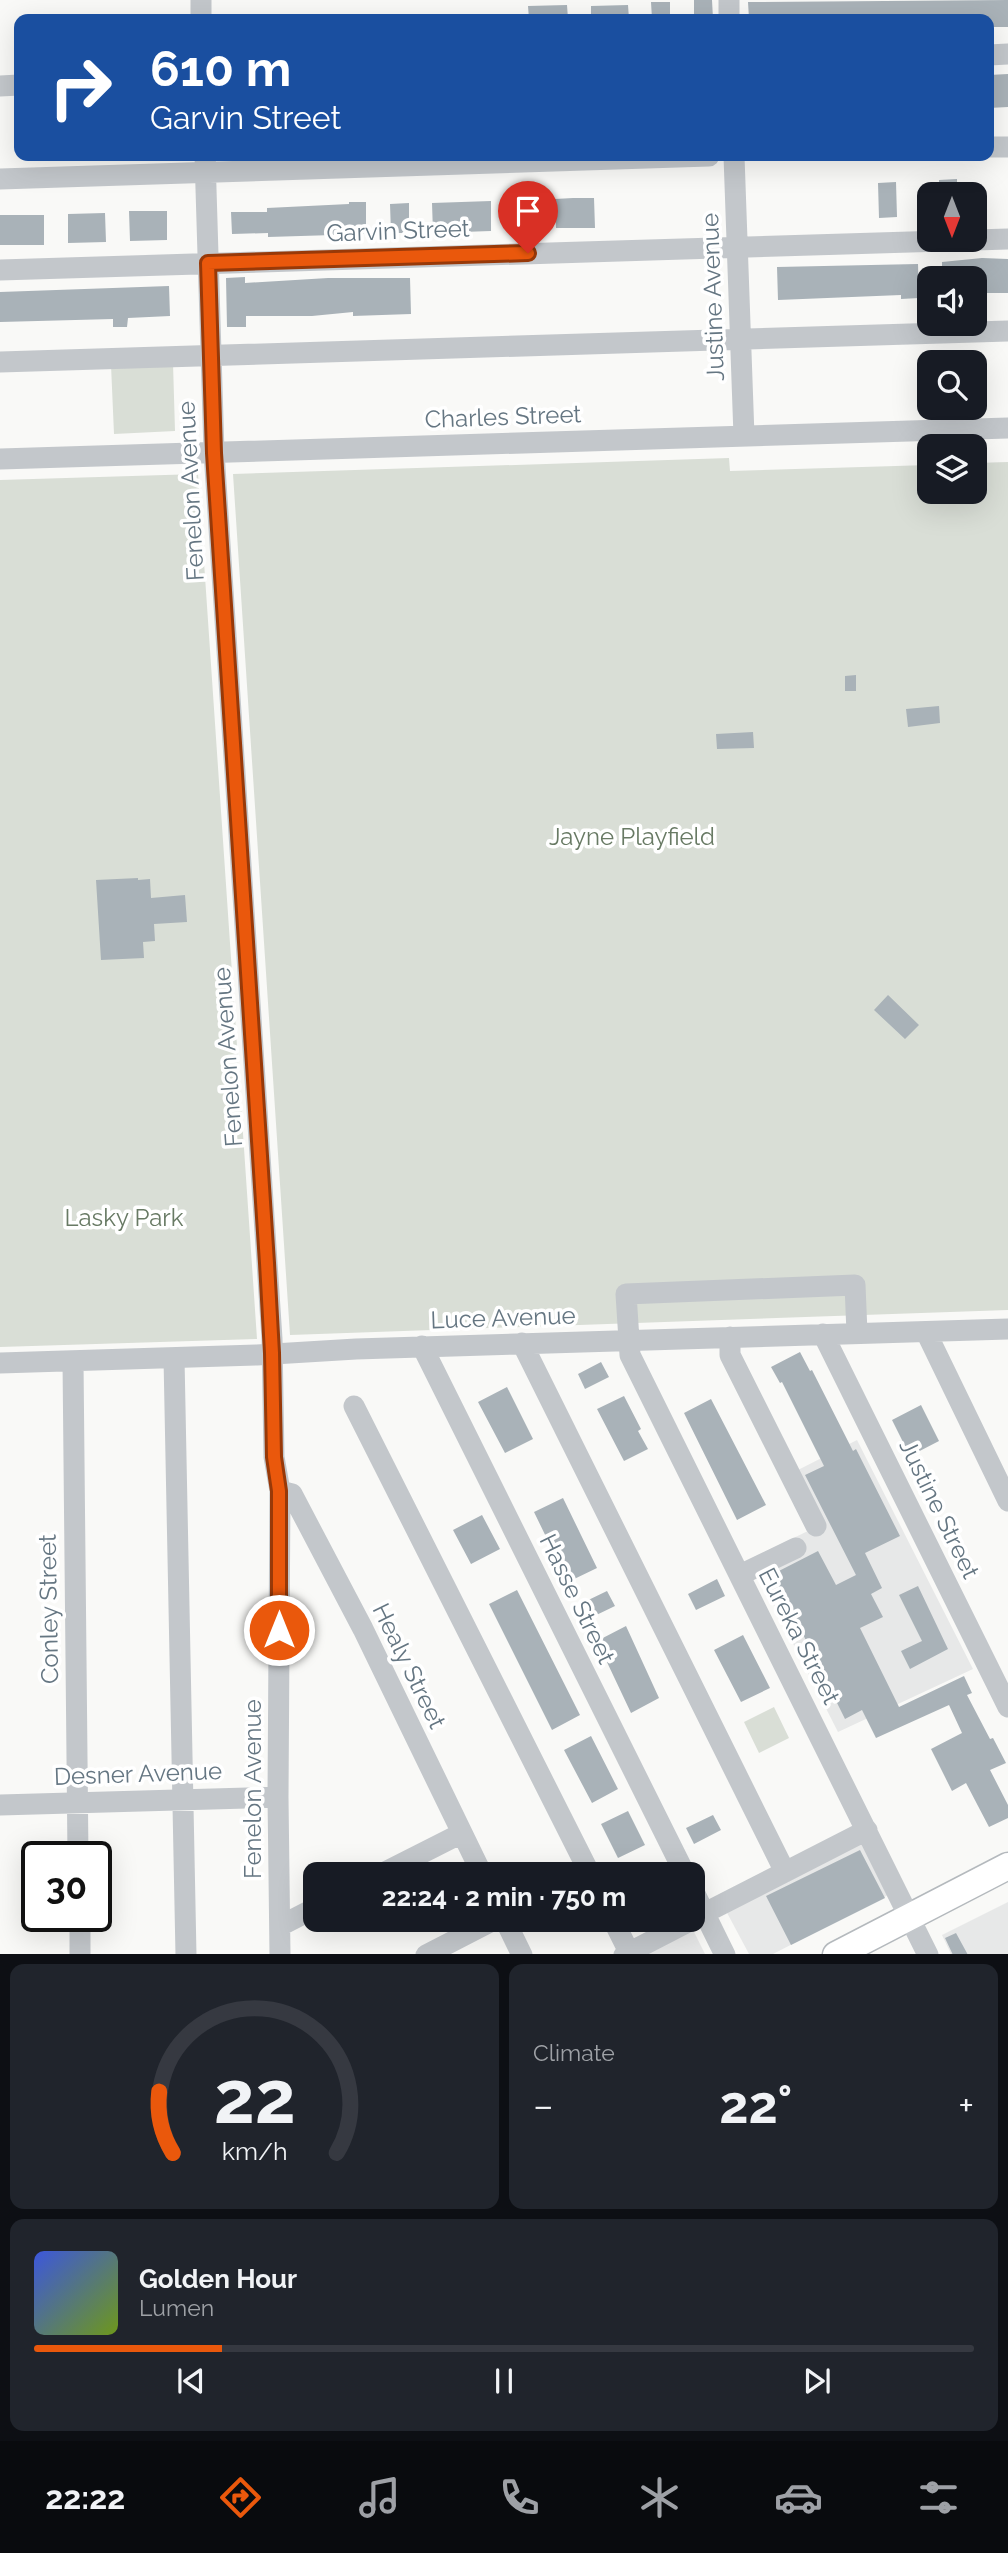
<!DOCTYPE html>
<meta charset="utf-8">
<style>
body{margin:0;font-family:Raleway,sans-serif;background:#20242c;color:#f1f3f6;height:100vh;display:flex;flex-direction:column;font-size:26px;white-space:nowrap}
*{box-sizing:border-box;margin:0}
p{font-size:23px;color:#9ea1a6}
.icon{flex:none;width:38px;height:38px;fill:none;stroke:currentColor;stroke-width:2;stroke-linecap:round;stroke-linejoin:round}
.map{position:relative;height:1954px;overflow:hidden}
.side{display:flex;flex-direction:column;gap:10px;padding:10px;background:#0d0f14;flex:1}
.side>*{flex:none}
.hud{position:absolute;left:14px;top:14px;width:980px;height:147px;border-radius:14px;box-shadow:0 7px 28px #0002;background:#1a4fa0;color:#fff;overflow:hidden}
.needle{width:46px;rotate:180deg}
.controls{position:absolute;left:917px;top:182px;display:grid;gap:14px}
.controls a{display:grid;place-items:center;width:70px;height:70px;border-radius:14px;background:#171b24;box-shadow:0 7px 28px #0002;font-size:35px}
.speed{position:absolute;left:21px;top:1841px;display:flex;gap:14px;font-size:35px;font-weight:700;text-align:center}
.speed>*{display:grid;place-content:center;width:91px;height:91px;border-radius:50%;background:#171b24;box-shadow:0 7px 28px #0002;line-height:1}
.speed .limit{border:4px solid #111;border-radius:10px;background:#fff;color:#111}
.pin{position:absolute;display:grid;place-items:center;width:60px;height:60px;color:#fff;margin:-72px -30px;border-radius:50% 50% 50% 0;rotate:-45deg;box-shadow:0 0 7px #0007}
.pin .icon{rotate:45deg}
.me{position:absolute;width:77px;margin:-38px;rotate:0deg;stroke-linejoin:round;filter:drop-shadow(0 0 5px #0008)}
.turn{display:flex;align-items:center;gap:24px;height:147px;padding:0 21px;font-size:32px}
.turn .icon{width:91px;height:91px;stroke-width:2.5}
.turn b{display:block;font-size:49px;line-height:60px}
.big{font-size:52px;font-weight:700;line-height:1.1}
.side .widget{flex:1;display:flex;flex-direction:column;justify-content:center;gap:10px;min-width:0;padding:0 24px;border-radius:14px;background:#20242c}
.side .dial{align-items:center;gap:0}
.dial svg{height:182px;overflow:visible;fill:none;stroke:#363941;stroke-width:7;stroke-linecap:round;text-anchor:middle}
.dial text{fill:#f1f3f6;stroke:none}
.song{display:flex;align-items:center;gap:21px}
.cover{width:84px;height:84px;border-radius:10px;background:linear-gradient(135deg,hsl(230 70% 55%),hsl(80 70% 35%))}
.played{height:7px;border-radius:4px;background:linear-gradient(90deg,#ea580c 20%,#363941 20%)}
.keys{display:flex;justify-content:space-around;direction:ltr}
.heat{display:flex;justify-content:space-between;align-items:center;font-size:38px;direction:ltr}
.side .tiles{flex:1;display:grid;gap:10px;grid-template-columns:1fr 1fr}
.widget:last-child{grid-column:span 2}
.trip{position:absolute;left:303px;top:1862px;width:402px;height:70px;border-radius:14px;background:#171b24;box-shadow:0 7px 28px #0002;font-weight:700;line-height:70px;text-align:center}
.menu{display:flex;height:112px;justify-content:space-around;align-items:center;background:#090b0e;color:#9ea1a6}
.menu .icon{width:49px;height:49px}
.menu .active{color:#ea580c}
.menu b{font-size:32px;color:#f1f3f6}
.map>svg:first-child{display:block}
.built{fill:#e7e8e8}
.green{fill:#d9ded6}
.building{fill:#a9b2b8}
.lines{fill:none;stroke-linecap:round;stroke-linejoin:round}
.major-casing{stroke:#b4b9bd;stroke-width:29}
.minor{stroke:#c3c7cb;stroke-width:21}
.major{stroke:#fff;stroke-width:26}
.route-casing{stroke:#983908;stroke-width:18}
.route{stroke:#ea580c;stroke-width:12}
.labels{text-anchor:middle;stroke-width:7;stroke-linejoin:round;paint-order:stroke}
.street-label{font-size:24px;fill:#657682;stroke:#fff}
.park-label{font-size:24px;fill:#687a64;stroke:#fff}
</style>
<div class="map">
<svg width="1008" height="1955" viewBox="0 0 1008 1955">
<rect width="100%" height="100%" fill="#f9f9f7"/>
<path class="built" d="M857 1440 973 1669 838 1732 750 1559 810 1530 796 1471Z
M859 1839 888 1895 773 1954H749L725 1909Z
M1008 1902V1954H951L942 1935Z
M691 1926 705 1954 636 1955Z"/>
<path class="green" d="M173 363 175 431 114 434 111 365Z
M729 458 730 471 929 465V492H975V463L1008 462V1310L290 1335 233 474Z
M198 474 257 1339 0 1347V480Z
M774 1707 789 1738 759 1753 744 1722Z"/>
<path class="building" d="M694 0H712L713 19H694Z
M1008 0V27H989V19H749L748 2Z
M651 2H670V19H652Z
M567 5 568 19H529L528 6Z
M628 5 629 19H591V6Z
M1008 74V107L989 108V75Z
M957 179V194H939V180Z
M896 182 897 217 879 218 878 183Z
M573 198H594L595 228H556L555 199Z
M491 201V231L433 233 432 203Z
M349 202H366V234L268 237V233L232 234 231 212H267V208L349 204Z
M409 203V233H391L390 204Z
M129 211H167V240L130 241Z
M105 213 106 242 68 243V214Z
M0 215H44V245H0Z
M982 258 1008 259V293H975V278H942V262Z
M918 264 919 298 901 299V295L778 300 777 267Z
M245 277V283L328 278H410L411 314 353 316V312L312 316H246V327H227L226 278Z
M169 286 170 316 128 318 127 327H113V319L0 322V292Z
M856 675V691H845V676Z
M939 706 940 723 908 727 906 709Z
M753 732 754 748 717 749 716 734Z
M138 878V880L150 879 151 898 185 895 187 922 154 924 155 941 143 942 144 958 101 960 96 880Z
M888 995 919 1025 905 1039 874 1010Z
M800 1352 810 1371 812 1370 853 1451 856 1449 900 1536 865 1553 882 1588 871 1594 883 1617 860 1628 899 1707 964 1676 972 1693 967 1695 990 1739 993 1738 1006 1763 990 1770 1008 1805V1818L989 1827 966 1783 952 1791 931 1749 962 1733 949 1705 876 1738 862 1710 845 1719 773 1574 818 1551 836 1585 856 1575 805 1475 824 1466 782 1382 780 1383 771 1367Z
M601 1362 609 1377 585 1389 578 1374Z
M507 1387 533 1439 505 1453 478 1402Z
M624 1396 641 1429 638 1431 648 1449 624 1461 597 1409Z
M711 1399 766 1505 737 1520 684 1413Z
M921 1405 939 1441 910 1456 892 1420Z
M563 1498 597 1568 568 1582 534 1512Z
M482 1515 500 1549 471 1564 453 1530Z
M717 1579 725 1596 696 1610 688 1594Z
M918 1586 948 1649 910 1669 901 1651 922 1641 899 1595Z
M517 1590 580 1715 552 1730 489 1604Z
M607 1591 615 1606 586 1620 578 1605Z
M626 1626 659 1698 631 1713 597 1641Z
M743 1635 770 1688 741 1702 714 1650Z
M591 1736 618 1789 592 1803 564 1750Z
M628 1811 645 1845 618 1858 601 1824Z
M713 1815 721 1830 694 1844 686 1828Z
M860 1850 885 1898 791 1945 766 1896Z
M956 1933 968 1955H953L945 1938Z"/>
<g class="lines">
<defs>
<path id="major" d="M836 1955 1008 1866"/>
</defs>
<use href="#major" class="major-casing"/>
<path class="minor" d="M201 0V19
M729 0V19
M989 55 1008 54
M0 86 19 85
M989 147H1008
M205 156 214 452 272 1339 274 1457 280 1491 278 1797 280 1955
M734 156 744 436
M0 179 709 156
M0 270 1008 239
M0 362 1008 331
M0 459 1008 428
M926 1332 1008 1501
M857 1333 855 1285 626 1294 630 1355 928 1955
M823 1334 1008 1707
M730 1337V1355L816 1526
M522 1343 785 1872
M422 1346 685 1874
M174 1358 186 1955
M73 1361 78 1857
M0 1363 257 1355 356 1349 1008 1329
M354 1406 590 1874
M280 1491 292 1494 363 1629 482 1874
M740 1575 796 1548
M0 1805 278 1797
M381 1874 462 1833
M693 1890 725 1955
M80 1916V1955
M693 1919 867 1830
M505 1920 522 1955
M613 1920 629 1952
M280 1926 315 1908
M426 1955 494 1920
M624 1955 692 1920"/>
<use href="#major" class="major"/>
</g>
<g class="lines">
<defs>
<path id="route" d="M279 1630V1491L274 1457 272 1353 267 1263 214 453 208 263 528 253"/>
</defs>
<use href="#route" class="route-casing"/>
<use href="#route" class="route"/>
</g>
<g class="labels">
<g class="street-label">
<text transform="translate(398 231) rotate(-2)" y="8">Garvin Street</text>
<text transform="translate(713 297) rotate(-92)" y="8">Justine Avenue</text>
<text transform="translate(503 417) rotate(-2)" y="8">Charles Street</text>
<text transform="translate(191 491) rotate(-93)" y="8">Fenelon Avenue</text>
<text transform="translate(228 1057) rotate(-94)" y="8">Fenelon Avenue</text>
<text transform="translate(503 1318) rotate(-2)" y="8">Luce Avenue</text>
<text transform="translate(939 1509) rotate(64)" y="8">Justine Street</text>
<text transform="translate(577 1599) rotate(64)" y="8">Hasse Street</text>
<text transform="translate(49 1609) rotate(-91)" y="8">Conley Street</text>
<text transform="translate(799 1636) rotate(63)" y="8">Eureka Street</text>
<text transform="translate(409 1666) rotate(64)" y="8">Healy Street</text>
<text transform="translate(138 1774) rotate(-2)" y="8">Desner Avenue</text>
<text transform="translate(253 1789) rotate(-90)" y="8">Fenelon Avenue</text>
</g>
<g class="park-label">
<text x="632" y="845">Jayne Playfield</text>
<text x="124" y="1226">Lasky Park</text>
</g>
</g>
</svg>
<div class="controls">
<a><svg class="needle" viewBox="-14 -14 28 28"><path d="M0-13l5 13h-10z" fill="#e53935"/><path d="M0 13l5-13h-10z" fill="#9ea1a6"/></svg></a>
<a><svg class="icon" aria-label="sound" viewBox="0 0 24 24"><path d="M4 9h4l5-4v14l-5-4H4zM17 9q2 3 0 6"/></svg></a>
<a><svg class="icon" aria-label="search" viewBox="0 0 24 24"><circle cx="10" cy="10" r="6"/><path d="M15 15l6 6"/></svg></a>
<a><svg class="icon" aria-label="layers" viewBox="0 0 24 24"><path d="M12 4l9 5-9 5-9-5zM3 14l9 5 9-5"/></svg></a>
</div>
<div class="speed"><div class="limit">30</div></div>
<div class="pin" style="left:528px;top:253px;background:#d93025"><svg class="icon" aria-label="arrive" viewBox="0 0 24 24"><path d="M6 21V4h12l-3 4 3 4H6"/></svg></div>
<svg class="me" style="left:279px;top:1630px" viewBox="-20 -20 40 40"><circle r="17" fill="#ea580c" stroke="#fff" stroke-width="3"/><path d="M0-11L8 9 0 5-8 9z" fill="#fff"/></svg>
<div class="trip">22:24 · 2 min · 750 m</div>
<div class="hud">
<div class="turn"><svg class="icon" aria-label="right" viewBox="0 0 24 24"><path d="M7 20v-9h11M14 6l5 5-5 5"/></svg><div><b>610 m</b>Garvin Street</div></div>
</div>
</div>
<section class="side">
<div class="tiles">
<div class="widget dial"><svg viewBox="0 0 100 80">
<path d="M14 69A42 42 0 1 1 86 69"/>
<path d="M14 69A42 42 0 0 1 8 42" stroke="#ea580c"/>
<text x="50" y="56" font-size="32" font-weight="700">22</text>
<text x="50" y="72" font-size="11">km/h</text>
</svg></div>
<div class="widget"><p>Climate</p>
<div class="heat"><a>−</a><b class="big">22°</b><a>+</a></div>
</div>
<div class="widget">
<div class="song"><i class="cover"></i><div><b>Golden Hour</b><p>Lumen</p></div></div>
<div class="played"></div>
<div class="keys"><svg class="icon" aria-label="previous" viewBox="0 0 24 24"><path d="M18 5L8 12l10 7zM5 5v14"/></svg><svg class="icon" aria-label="pause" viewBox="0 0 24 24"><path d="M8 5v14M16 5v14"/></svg><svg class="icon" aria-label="next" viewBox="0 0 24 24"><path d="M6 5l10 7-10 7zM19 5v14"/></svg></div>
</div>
</div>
</section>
<nav class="menu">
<b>22:22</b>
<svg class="icon active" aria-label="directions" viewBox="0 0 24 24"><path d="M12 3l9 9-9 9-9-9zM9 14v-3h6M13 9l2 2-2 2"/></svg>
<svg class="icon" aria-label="music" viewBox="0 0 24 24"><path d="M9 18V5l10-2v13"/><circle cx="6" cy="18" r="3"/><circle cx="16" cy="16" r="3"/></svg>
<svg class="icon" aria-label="phone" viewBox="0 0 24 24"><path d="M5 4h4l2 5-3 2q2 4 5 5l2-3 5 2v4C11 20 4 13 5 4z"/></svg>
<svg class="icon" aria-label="climate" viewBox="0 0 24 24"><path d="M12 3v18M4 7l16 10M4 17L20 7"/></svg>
<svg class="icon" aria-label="car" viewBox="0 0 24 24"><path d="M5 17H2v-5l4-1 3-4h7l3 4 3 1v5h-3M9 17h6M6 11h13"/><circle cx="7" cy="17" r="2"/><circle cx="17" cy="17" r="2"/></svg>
<svg class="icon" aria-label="filters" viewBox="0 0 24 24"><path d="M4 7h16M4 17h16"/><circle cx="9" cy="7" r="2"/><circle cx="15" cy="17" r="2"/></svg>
</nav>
